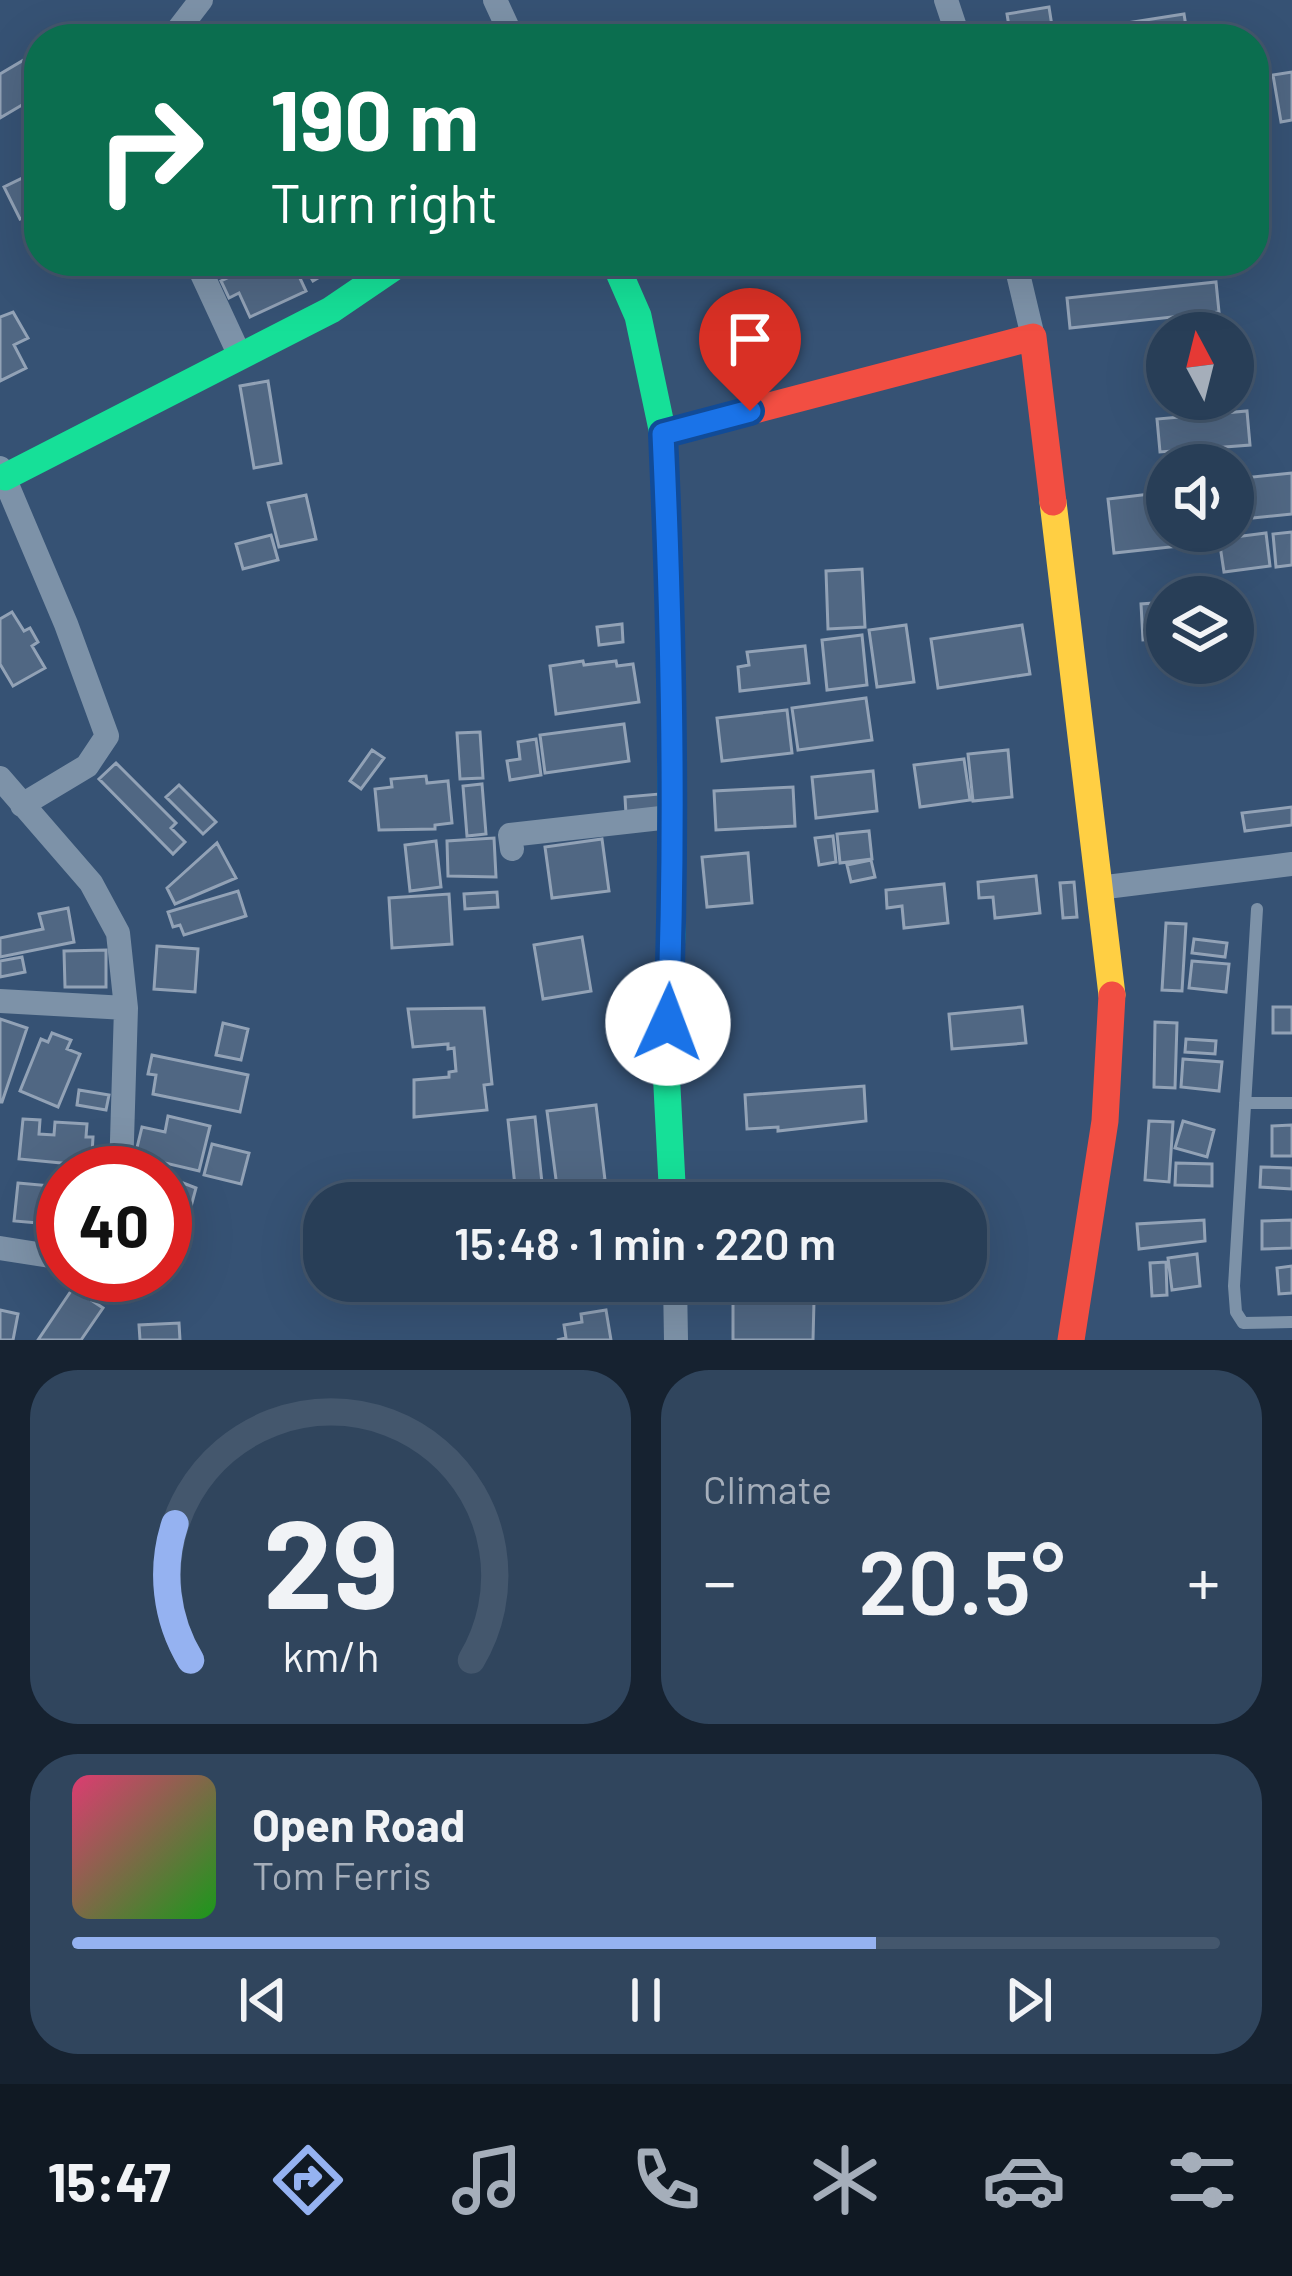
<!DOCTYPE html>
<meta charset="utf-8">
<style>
body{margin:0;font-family:Barlow,sans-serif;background:#30455d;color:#f1f3f6;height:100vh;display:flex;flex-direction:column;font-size:45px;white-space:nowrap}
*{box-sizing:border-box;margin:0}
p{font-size:39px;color:#a5aeba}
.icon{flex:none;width:66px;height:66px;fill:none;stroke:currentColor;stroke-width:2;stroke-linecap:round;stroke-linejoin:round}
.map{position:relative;height:1340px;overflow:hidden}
.sheet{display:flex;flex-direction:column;gap:30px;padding:30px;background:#162230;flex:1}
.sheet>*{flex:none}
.banner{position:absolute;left:24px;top:24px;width:1245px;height:252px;border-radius:48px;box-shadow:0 12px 48px #0002,0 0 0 3px #44576d;background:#0b6e4f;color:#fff;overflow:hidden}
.needle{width:78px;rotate:353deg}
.tools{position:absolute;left:1146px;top:312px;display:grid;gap:24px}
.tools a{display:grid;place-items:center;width:108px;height:108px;border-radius:50%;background:#283e57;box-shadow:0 12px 48px #0002,0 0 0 3px #44576d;font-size:60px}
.speed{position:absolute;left:36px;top:1146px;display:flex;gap:24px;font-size:60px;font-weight:700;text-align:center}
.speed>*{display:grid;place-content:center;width:156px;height:156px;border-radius:50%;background:#283e57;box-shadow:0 12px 48px #0002,0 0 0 3px #44576d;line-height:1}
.speed .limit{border:18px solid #d22;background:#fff;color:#111}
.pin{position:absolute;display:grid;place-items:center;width:102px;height:102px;color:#fff;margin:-123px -51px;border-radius:50% 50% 50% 0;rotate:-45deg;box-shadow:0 0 12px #0007}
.pin .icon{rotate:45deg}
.me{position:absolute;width:132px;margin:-66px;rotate:2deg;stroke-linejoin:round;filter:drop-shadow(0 0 9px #0008)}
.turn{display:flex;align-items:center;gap:42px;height:252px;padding:0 48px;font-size:54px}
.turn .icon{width:156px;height:156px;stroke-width:2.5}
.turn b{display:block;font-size:84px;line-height:102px}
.big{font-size:90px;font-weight:600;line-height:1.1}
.sheet .card{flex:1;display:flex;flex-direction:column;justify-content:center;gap:18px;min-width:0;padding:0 42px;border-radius:48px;background:#30455d}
.sheet .dial{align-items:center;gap:0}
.dial svg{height:312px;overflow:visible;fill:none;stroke:#44576d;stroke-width:7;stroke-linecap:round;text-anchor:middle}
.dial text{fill:#f1f3f6;stroke:none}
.song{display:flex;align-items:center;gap:36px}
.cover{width:144px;height:144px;border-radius:18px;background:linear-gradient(135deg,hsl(340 70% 55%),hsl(120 70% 35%))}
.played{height:12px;border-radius:6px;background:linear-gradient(90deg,#95b2f1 70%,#44576d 70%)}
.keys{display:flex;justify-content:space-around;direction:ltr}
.heat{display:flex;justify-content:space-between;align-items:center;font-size:66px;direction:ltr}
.sheet .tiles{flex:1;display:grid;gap:30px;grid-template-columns:1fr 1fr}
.card:last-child{grid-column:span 2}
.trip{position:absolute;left:303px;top:1182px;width:684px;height:120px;border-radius:48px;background:#283e57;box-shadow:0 12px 48px #0002,0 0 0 3px #44576d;font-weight:600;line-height:120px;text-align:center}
.dock{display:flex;height:192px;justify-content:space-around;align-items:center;background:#101923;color:#a5aeba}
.dock .icon{width:84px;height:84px}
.dock .on{color:#95b2f1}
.dock b{font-size:54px;color:#f1f3f6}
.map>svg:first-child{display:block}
.building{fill:#506783;stroke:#92a2b6;stroke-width:3}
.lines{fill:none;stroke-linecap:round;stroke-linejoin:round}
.lane{stroke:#7d92a8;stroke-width:12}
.street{stroke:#7d92a8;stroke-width:24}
.fast{stroke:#16e098;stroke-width:27}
.slow{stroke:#ffcf43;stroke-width:27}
.jam{stroke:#f24e42;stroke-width:27}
.route-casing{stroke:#114b97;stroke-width:30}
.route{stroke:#1a73e8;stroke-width:21}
</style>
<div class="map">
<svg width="1292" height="1340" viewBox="0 0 1292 1340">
<rect width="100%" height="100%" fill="#365274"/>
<path class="building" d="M1049 7 1054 39H1011L1007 14Z
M1184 14 1188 39H1116L1114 25Z
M39 51V95L0 118V74Z
M1292 72V120L1281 122 1273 75Z
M39 170V210L20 219 4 187Z
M263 261H292L306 291 250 317 239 293 229 298 221 281Z
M301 261H335L338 266 313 281Z
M1216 282 1219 312 1070 328 1067 298Z
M13 312 28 338 14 345 26 368 0 381V317Z
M268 381 281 463 254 468 240 386Z
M1247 411 1250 445 1160 452 1157 419Z
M1292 473V514L1233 520V479Z
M1167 492V531H1187L1189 545 1114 553 1108 499Z
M306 495 316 539 279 547 268 503Z
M1292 532V565L1276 567 1273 534Z
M1266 533 1270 566 1224 572 1219 539Z
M271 535 278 560 243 569 236 544Z
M862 569 865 627 828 629 826 571Z
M1167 602V638L1143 640 1141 604Z
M12 612 24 631 30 628 38 642 32 646 45 668 13 686 0 664V619Z
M622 624 623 642 599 645 597 627Z
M906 625 914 682 877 687 869 630Z
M1022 625 1030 674 938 688 931 639Z
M862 635 867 685 827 690 822 640Z
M805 646 809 683 740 691 738 667 749 665 747 652Z
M583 661 584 665 616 661 617 666 633 664 639 702 556 714 550 666Z
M866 698 872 740 798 750 792 708Z
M787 710 792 753 722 761 717 718Z
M624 724 629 761 545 773 540 735Z
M480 732 483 778 460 779 457 733Z
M536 739 541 775 510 780 507 761 520 759 518 742Z
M372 750 384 758 361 789 350 781Z
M1008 750 1012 797 973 801 968 754Z
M964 759 970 800 920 807 914 765Z
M116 763 176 823 171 828 185 842 173 854 99 779Z
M873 771 877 811 816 818 812 777Z
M426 776 427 783 448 781 452 823 435 825V829L379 830 375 789 392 787 391 779Z
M482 784 486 834 467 836 463 786Z
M179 785 216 822 203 834 166 797Z
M793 787 795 826 716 830 714 791Z
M659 794 661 811 626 814 625 797Z
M1292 807V825L1245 831 1242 813Z
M869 831 872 859 840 863 837 834Z
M833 836 836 862 819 865 815 838Z
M494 838 496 877 448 876 447 841Z
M602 839 609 891 552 898 545 847Z
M436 841 441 887 410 891 405 845Z
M217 843 236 878 175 904 167 888Z
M748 853 752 903 707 907 702 857Z
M871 860 875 877 851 882 847 865Z
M1036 876 1040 913 995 918 993 897 979 898 978 882Z
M1074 882 1077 917 1063 918 1060 883Z
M944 884 948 923 904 928 902 906 887 908 886 890Z
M238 891 246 916 184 935 180 925 173 927 168 912Z
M497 892 498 907 465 909 464 894Z
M449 894 452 944 392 948 389 898Z
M68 908 74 942 0 957V938L43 929 39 914Z
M1166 923 1186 924 1182 991 1162 990Z
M582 937 591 991 543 999 534 945Z
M1194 939 1227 943 1225 957 1192 953Z
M157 946 198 949 195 992 154 989Z
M106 950V987H65L64 951Z
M22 957 25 972 0 977V961Z
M1192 961 1229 964 1226 992 1189 988Z
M1022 1007 1026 1043 952 1049 949 1014Z
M1273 1007H1292V1033H1273Z
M484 1008 492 1084 484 1085 487 1110 414 1117V1080L449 1077V1072L456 1071 454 1048 448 1049V1044L413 1047 408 1009Z
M0 1019 27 1028 2 1102H0Z
M1155 1022 1177 1023 1175 1088 1154 1087Z
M223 1023 248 1029 241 1060 216 1055Z
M52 1033 71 1040 67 1049 80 1054 58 1107 20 1091 41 1039 48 1042Z
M1186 1039 1216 1041 1215 1054 1185 1052Z
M152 1055 248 1075 240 1112 153 1094 156 1075 148 1074Z
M1183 1059 1222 1062 1219 1091 1181 1087Z
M864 1086 866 1121 778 1131V1127L747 1129 745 1095Z
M79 1090 109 1095 106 1110 77 1105Z
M596 1105 605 1180 557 1187 547 1111Z
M168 1116 210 1126 199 1171 135 1156 142 1127 165 1132Z
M535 1117 542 1183 515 1186 508 1120Z
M23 1119 40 1120 39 1134 54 1135 55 1122 87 1124 86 1137H93L92 1154 84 1153 83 1165 19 1159Z
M1149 1121 1173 1122 1169 1182 1145 1180Z
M1183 1121 1214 1130 1207 1157 1175 1148Z
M1272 1126 1292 1125V1156H1272Z
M212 1144 249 1153 241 1184 204 1175Z
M1176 1163 1212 1164V1186L1175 1185Z
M1261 1167 1292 1168V1189L1260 1187Z
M165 1176 196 1188 189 1214 165 1209Z
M18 1183 63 1187V1225L14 1221Z
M165 1217 183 1223 182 1229 191 1232 185 1254 165 1249Z
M1204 1220 1205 1241 1139 1249 1137 1224Z
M1292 1220V1248L1262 1249V1221Z
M1197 1254 1200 1286 1172 1290 1168 1258Z
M1166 1262 1167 1295 1152 1296 1150 1263Z
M1292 1266V1293L1279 1294 1277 1268Z
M73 1288 103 1308 81 1340H38Z
M733 1299 814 1301 813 1340H733Z
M0 1310 18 1314 13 1340H0Z
M606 1310 611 1340H557L566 1338 564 1325 582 1322 581 1314Z
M179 1323 180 1340H140L139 1325Z"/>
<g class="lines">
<path class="lane" d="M1257 909 1234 1286 1236 1312 1243 1323 1292 1322
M1245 1103H1292"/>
<path class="street" d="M495 0 513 39
M946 0 959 39
M171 39 201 0
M196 261 240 356
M1015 261 1033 337
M0 468 66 624 107 736 87 766 22 805
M0 778 91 883 118 933 126 1008 121 1173
M512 849 510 835 670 817
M1098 888 1292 864
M0 1001 126 1008
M0 1248 63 1258
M675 1281 676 1340"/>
<path class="fast" d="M614 261 638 316 663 434 670 604 672 933 666 1068 673 1203
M5 477 331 310 403 261"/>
<path class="slow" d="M1053 502 1112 995"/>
<path class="jam" d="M663 434 1033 337 1053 502
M1071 1340 1105 1121 1112 995"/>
</g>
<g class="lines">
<defs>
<path id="route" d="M668 1023C676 827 672 630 663 434L750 411"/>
</defs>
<use href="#route" class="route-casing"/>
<use href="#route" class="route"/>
</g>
</svg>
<div class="tools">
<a><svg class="needle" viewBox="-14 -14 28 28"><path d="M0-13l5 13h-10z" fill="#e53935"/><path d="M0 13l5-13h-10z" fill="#a5aeba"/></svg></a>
<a><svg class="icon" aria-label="sound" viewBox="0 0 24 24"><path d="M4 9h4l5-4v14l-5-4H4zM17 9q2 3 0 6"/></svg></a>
<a><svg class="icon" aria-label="layers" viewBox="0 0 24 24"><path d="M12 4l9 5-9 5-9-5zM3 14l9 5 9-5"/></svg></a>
</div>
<div class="speed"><div class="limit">40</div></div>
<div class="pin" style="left:750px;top:411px;background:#d93025"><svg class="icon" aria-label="arrive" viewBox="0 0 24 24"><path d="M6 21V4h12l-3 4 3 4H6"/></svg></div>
<svg class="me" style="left:668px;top:1023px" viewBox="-20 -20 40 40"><circle r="19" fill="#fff"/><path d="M0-13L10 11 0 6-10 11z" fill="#1a73e8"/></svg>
<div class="trip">15:48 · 1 min · 220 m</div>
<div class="banner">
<div class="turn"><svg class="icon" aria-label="right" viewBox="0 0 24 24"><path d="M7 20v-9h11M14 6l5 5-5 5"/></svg><div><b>190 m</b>Turn right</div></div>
</div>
</div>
<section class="sheet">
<div class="tiles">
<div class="card dial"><svg viewBox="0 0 100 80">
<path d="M14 69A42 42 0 1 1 86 69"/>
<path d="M14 69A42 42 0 0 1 10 34" stroke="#95b2f1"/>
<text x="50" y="56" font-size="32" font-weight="700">29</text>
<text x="50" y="72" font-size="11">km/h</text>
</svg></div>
<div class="card"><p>Climate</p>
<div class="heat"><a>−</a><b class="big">20.5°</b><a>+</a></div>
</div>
<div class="card">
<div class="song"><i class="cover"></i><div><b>Open Road</b><p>Tom Ferris</p></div></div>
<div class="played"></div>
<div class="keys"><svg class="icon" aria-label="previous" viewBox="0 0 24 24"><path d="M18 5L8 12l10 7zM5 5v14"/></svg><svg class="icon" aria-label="pause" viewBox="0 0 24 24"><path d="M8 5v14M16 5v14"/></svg><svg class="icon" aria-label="next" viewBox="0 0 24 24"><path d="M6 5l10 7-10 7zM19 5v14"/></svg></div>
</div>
</div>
</section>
<nav class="dock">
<b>15:47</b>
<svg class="icon on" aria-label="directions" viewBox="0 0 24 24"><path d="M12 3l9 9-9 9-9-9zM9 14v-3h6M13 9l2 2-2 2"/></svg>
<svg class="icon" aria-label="music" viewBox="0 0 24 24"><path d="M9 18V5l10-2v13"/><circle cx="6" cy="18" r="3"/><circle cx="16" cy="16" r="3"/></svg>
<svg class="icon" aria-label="phone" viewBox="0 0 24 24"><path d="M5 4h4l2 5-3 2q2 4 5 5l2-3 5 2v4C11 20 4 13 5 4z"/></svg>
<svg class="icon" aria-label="climate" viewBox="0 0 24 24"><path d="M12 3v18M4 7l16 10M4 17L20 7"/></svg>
<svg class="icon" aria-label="car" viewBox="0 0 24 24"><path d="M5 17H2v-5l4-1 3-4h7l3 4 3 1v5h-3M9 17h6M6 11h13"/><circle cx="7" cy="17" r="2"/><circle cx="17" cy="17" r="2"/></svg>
<svg class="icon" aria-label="filters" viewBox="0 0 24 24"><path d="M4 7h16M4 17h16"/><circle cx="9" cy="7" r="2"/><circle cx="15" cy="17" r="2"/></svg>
</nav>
